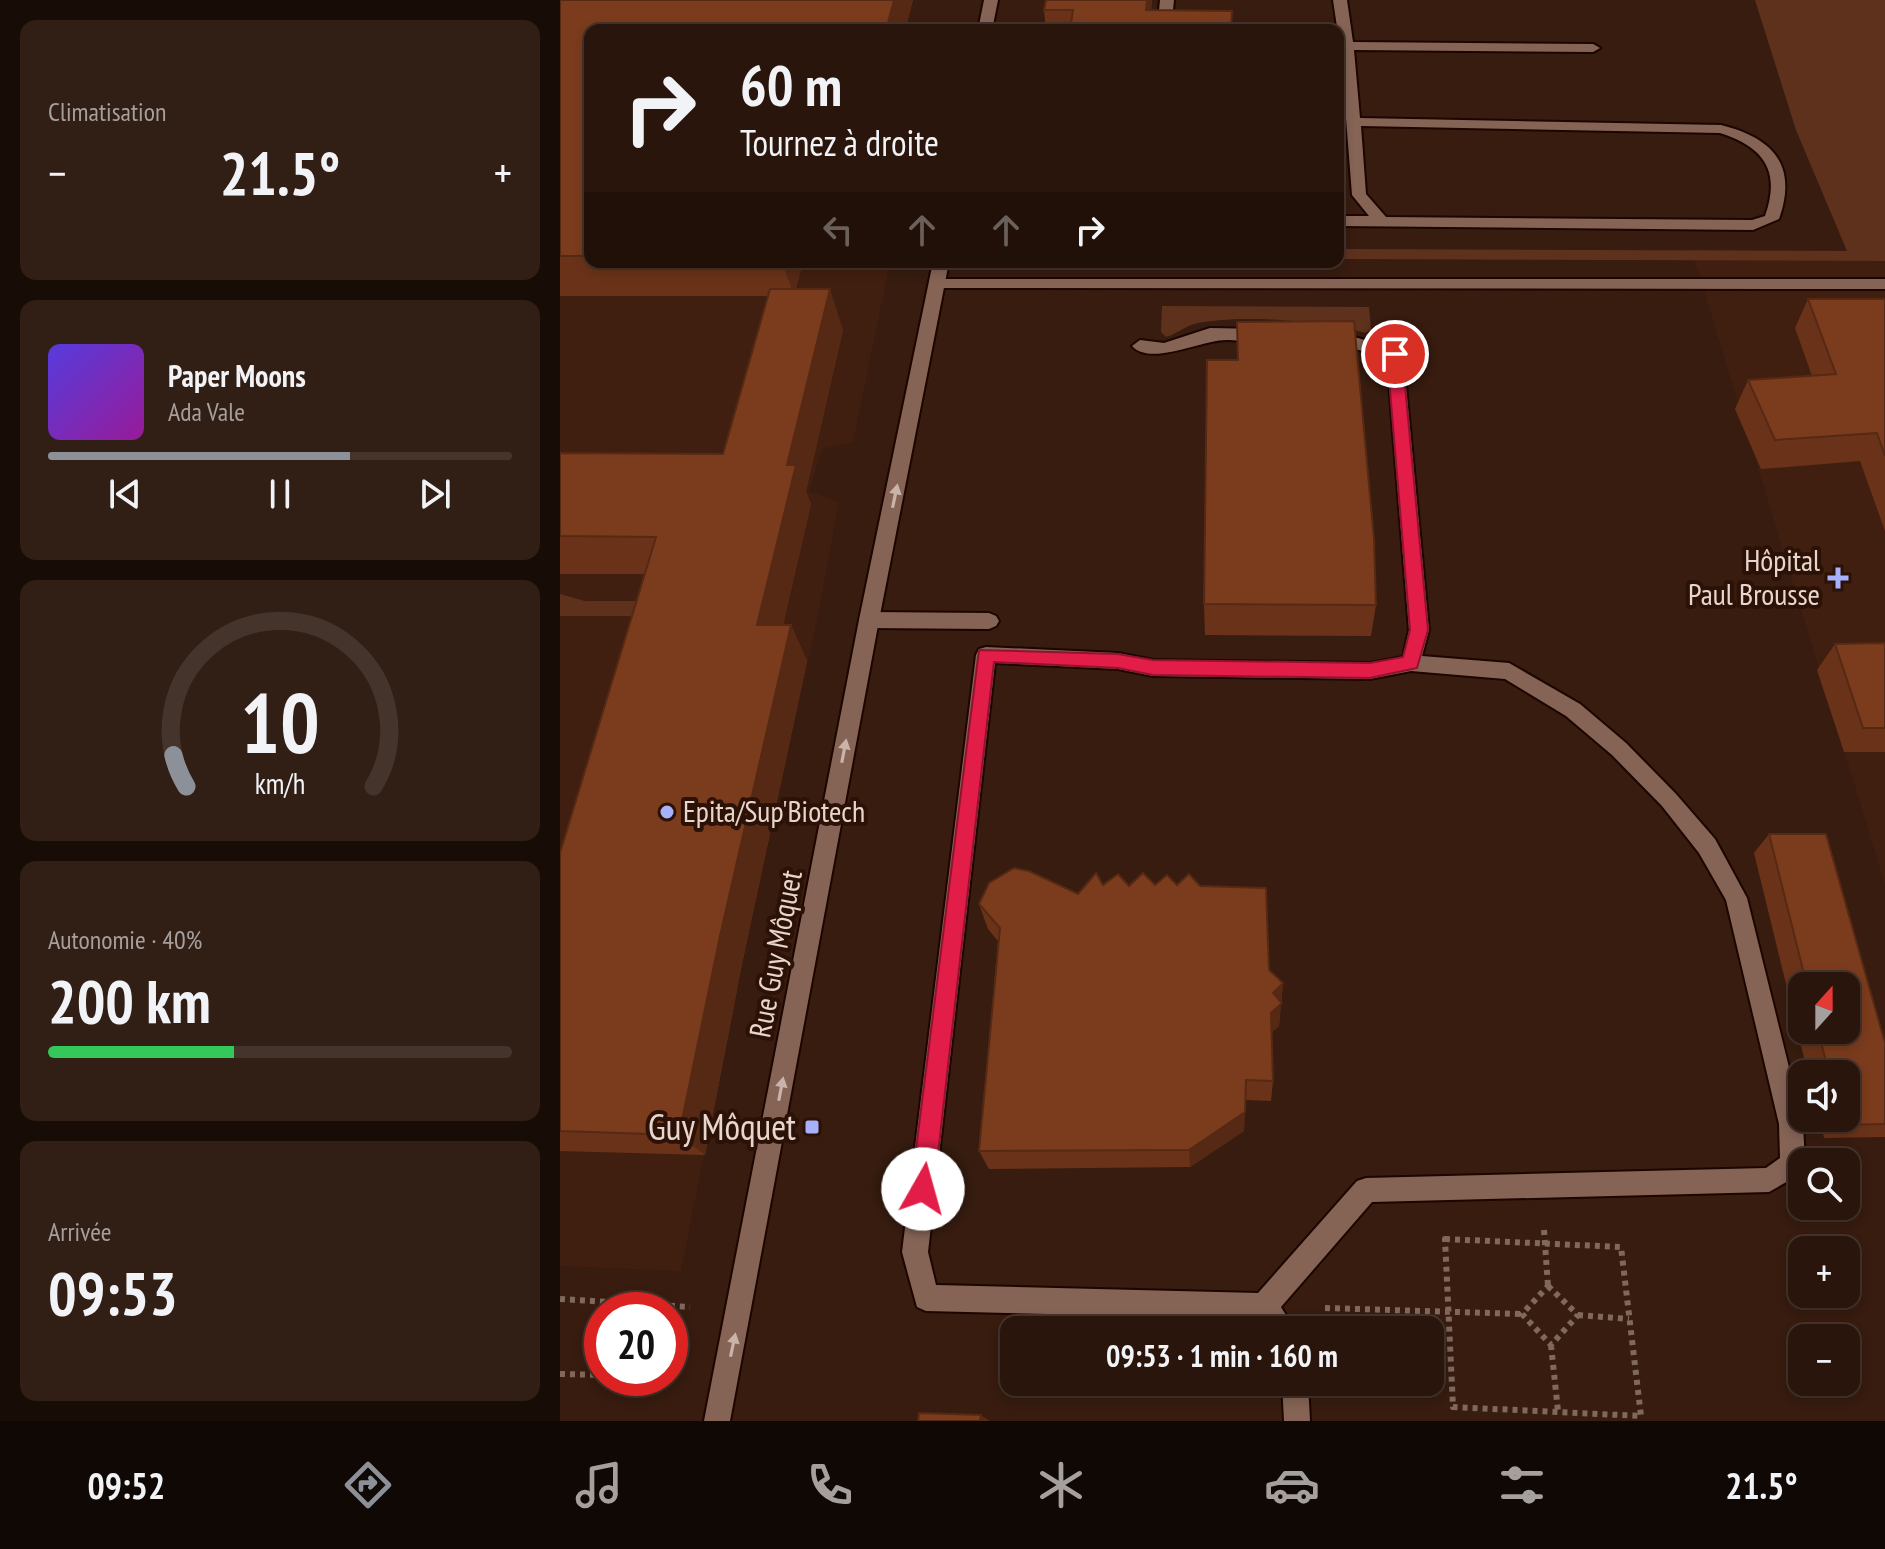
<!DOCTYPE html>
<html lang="fr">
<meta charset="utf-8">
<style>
body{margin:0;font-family:"PT Sans Narrow",sans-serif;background:#311e14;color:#f1f3f6;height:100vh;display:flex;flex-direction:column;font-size:30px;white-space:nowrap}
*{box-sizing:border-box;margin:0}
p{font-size:26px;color:#a59f9d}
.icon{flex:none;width:44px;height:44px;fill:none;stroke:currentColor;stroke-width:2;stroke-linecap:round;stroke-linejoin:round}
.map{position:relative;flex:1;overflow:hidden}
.drawer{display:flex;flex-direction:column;gap:20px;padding:20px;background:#170c06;width:560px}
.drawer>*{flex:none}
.banner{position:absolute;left:24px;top:24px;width:760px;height:244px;border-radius:16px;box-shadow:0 4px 12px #0003,0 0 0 2px #45342c;background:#29150b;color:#f1f3f6;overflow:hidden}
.needle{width:52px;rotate:21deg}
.tools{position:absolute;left:1228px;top:972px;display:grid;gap:16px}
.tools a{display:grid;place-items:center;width:72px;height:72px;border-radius:16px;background:#29150b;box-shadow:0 4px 12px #0003,0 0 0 2px #45342c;font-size:40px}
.speed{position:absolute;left:24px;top:1292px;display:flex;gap:16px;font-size:40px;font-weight:700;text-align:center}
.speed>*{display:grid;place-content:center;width:104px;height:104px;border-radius:50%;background:#29150b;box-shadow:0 4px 12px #0003,0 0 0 2px #45342c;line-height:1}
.speed .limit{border:12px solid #d22;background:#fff;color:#111}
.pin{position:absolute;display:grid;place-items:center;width:68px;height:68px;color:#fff;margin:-34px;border:4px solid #fff;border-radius:50%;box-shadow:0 2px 8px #0007}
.me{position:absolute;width:88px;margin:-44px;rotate:7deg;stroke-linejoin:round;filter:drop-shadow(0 0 6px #0008)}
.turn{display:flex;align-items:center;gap:28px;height:168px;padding:0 24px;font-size:36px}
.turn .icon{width:104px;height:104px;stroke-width:2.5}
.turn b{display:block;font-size:56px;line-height:68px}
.lanes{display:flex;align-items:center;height:76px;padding:0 24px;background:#0003;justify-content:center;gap:40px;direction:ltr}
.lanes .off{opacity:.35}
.big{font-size:60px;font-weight:800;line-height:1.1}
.drawer .widget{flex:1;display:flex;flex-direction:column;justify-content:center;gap:12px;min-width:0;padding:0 28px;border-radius:16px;background:#311e14}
.drawer .dial{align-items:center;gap:0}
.dial svg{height:208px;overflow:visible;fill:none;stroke:#45342c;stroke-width:7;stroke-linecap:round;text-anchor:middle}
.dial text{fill:#f1f3f6;stroke:none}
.song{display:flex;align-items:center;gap:24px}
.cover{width:96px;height:96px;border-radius:12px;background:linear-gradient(135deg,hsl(250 70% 55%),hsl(300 70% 35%))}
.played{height:8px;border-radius:4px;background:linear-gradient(90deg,#8c9099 65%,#45342c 65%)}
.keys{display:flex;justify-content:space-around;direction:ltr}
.heat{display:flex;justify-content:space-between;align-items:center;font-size:44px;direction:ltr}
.charge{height:12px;border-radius:6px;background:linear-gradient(90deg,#34c759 40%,#45342c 0)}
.trip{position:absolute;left:440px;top:1316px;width:444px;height:80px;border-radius:16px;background:#29150b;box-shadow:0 4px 12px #0003,0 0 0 2px #45342c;font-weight:800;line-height:80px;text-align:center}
.tabs{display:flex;height:128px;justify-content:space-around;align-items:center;background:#100804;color:#a59f9d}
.tabs .icon{width:56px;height:56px}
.tabs .selected{color:#8c9099}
.tabs b{font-size:36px;color:#f1f3f6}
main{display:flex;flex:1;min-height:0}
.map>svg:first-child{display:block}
.built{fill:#411f10}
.green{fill:#5e311d}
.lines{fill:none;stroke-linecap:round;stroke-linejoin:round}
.lane-casing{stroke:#1d0500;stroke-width:4}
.street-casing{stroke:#1d0500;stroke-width:4}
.path{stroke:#80685d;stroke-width:6;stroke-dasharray:5 5;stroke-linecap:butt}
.lane{fill:#856456;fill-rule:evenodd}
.street{fill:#856456;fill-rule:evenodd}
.wall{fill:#6a3319;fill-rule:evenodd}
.shaded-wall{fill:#562914}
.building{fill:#7b3b1d;stroke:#562914;stroke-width:2}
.oneway{fill:#cab3a9}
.route{fill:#e11d48;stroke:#92132f;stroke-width:2}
.poi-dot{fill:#a7b1fc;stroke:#2c1206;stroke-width:3}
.labels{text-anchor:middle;stroke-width:8;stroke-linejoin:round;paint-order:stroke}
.poi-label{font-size:30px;fill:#e8d5cd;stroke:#2c1206;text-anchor:end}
.street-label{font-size:30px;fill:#e8d5cd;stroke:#2c1206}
.near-poi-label{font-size:36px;fill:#e8d5cd;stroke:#2c1206;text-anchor:end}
</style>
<main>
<section class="drawer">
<div class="widget"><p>Climatisation</p>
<div class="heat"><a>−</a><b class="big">21.5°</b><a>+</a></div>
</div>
<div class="widget">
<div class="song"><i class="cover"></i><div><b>Paper Moons</b><p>Ada Vale</p></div></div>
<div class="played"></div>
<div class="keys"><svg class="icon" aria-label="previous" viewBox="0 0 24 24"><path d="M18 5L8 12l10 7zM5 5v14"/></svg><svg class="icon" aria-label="pause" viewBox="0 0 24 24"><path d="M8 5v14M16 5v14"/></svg><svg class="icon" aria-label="next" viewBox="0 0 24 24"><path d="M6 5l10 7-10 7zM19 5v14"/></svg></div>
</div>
<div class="widget dial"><svg viewBox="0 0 100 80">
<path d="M14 69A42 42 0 1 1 86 69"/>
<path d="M14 69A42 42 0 0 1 9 57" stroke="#8c9099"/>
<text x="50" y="56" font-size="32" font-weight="700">10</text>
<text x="50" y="72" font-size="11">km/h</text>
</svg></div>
<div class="widget"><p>Autonomie · 40%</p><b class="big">200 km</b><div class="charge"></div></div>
<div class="widget"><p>Arrivée</p><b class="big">09:53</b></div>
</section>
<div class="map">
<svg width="1325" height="1421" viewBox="0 0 1325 1421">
<rect width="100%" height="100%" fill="#371c0f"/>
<path class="built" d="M1130 249 1325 251V885L1138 271Z
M0 252 30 262H330L293 442 262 449 249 491 279 502 257 620 182 964 121 1271 0 1266Z"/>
<path class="green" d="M1195 0H1325V261L778 259V249L1287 251 1236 130Z
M602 306 809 307 811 330 805 333C766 320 674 314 634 324 624 327 616 334 606 337L601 332Z
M0 594 25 601H147L138 616H0Z"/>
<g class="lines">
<defs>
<path id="lane" d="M600 0H614L611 30H597Z
M773 0H787L793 42 1033 44 1040 48 1033 52 794 50 800 118 1161 125C1213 138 1238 165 1219 219L1193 230 778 226V216H809L792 195 781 54ZM801 126 1160 133C1204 147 1221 171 1205 216L1192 220 826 217 806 194Z
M377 279H1325V289L371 288V280Z
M650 328 702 329 710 335C701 345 681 340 668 340 642 339 591 367 572 346L580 340 604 343Z
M769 330 841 350 843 354 869 630 862 656 949 663 1020 704 1066 743 1116 794 1155 839 1187 898 1243 1124 1245 1162H1242V1173L1209 1192 812 1202 721 1307 735 1330H706L698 1319 366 1311 357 1307 342 1252 416 655 419 649 426 647 558 653 593 660 810 663 843 657 849 630 827 358 763 340V332ZM435 663 558 669 593 676 810 679 851 671 945 679 1006 716 1052 755 1102 806 1139 853 1166 900 1219 1124 1220 1158 1206 1168 806 1178 797 1181 698 1293 376 1285 368 1252Z
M309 612 429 613 436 616 439 621 436 626 429 629 309 628 302 625 299 620 302 615Z
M722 1382H748L750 1421H724Z"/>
<path id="street" d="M424 0H438L432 30H418Z
M373 262H389L319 620 170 1421H144L299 620Z"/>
</defs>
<use href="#lane" class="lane-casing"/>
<use href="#street" class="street-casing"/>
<path class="path" d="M984 1230 988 1286
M885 1239 1061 1247 1081 1416 893 1407Z
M988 1286 1018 1315 991 1345 962 1314Z
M0 1299 130 1307
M765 1308 962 1314
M1018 1315 1069 1319
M991 1345 998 1411
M0 1374 42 1375"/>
<use href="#lane" class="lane"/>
<use href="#street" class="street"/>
</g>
<path class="wall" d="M0 0H353L345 30H30V262H243L236 289 283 330 246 491 251 504 223 625H231L247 661 182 964 145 1155 0 1151V853L85 574H0V453L163 454 208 296H0Z
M486 0H592L591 10 672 30H486L484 10Z
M1248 299H1325V531L1300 461 1201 469 1175 409 1188 380 1252 376 1235 328Z
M677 322 816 605 811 636 645 635 644 604 677 360Z
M1325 643V752H1284L1257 670 1275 644Z
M1209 834 1325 1043V1137L1264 1138 1259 1118H1286V1074H1248L1194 853ZM1242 986H1286V1030H1242Z
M543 885H617L723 983 719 1026 712 1032 713 1081 711 1101 685 1100 684 1131 630 1167 429 1169 419 1151 438 941 428 929 419 904 518 894Z"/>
<path class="shaded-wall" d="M334 0H353L345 30H326Z
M587 0H592L590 30 586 10Z
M222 262H243L234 296Z
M270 289 283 330 246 491 251 504 215 660 197 625 227 465Z
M231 625 247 661 182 964 145 1155 119 1135 160 936Z
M723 983 719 1026 709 1035 713 993Z
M685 1112 684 1131 630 1167 629 1150Z
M421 1415 429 1420V1421H420Z"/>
<path class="building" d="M0 0H334L326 30H30V256H0Z
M486 0H587L586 10 672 11 671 30H510L513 10H484Z
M210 289H270L227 465H236L197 625H231L160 936 119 1135 0 1131V853L96 537 0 536V453L163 454Z
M1248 299H1325V456L1317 433 1215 440 1188 380 1276 374Z
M794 321 814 539 816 605 644 604 647 360H678L677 322Z
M1325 643V728H1303L1275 644Z
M1209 834H1266L1325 1043V1124L1282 1125 1280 1118H1286V1074H1269L1258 1030H1286V986H1247Z
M454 868 469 871 518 894 536 873 543 885 558 874 569 886 583 873 595 885 607 875 617 885 629 874 640 886 706 888 709 970 723 983 713 993 722 1003 711 1013 713 1081 686 1080 685 1112 629 1150 419 1151 440 928 419 904 429 883Z
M359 1413 421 1415 420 1421H358Z"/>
<defs><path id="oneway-solid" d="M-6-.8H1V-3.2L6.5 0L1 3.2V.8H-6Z" transform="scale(2)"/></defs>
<g class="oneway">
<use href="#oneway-solid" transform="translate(335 496) rotate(-78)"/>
<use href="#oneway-solid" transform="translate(284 751) rotate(-79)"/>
<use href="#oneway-solid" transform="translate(221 1089) rotate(-79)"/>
<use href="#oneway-solid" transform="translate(173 1345) rotate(-78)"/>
</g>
<path class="route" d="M835 349 842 354 868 630 857 668 810 678 593 675 558 668 434 662 374 1189 371 1197 363 1200 355 1197 351 1189 419 650 558 654 593 660 810 663 843 657 850 630 827 354Z"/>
<g class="poi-dot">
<path d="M1274 566h8v8h8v8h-8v8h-8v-8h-8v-8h8z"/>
<circle cx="107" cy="812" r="8"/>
<rect x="244" y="1119" width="16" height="16" rx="4"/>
</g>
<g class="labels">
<g class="poi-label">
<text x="1260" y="571">Hôpital<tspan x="1260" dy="34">Paul Brousse</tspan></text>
<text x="123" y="822" text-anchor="start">Epita/Sup'Biotech</text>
</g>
<g class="street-label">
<text transform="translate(216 954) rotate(-79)" y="10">Rue Guy Môquet</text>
</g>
<g class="near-poi-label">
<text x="236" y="1140">Guy Môquet</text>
</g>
</g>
</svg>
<div class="tools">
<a><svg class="needle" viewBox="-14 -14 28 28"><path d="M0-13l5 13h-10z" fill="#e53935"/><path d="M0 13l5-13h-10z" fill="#a59f9d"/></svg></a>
<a><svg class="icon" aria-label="sound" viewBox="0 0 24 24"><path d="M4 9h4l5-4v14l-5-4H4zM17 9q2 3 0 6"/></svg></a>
<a><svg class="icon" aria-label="search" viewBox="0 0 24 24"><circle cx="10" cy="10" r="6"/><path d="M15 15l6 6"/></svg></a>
<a>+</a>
<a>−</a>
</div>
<div class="speed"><div class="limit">20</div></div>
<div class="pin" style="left:835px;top:354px;background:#d93025"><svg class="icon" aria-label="arrive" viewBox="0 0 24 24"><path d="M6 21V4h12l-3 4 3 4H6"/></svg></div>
<svg class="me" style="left:363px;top:1189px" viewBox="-20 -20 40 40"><circle r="19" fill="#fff"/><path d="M0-13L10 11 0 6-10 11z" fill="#e11d48"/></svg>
<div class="trip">09:53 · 1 min · 160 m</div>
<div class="banner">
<div class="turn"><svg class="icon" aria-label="right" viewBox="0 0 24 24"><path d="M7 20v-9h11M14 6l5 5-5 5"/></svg><div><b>60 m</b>Tournez à droite</div></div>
<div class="lanes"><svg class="icon off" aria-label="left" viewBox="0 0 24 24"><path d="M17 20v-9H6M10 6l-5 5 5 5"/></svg><svg class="icon off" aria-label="ahead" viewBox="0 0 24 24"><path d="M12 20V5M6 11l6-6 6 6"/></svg><svg class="icon off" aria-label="ahead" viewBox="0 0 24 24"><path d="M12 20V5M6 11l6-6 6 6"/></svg><svg class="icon" aria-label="right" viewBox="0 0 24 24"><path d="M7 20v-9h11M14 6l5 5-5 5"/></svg></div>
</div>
</div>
</main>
<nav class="tabs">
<b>09:52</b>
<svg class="icon selected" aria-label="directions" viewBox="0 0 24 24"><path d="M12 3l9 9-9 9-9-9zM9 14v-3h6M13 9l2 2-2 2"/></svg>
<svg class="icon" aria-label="music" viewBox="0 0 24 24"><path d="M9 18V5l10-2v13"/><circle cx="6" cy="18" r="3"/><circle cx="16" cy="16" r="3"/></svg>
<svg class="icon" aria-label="phone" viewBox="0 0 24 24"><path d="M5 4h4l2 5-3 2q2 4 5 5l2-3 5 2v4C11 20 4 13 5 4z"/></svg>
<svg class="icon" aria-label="climate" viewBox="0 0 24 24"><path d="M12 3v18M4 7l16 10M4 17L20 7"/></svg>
<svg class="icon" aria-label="car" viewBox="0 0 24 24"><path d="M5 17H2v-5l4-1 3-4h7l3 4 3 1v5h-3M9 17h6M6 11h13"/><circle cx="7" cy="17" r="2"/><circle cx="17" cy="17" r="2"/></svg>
<svg class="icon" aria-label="filters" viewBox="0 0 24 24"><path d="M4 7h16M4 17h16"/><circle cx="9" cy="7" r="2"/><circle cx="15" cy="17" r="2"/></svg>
<b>21.5°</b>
</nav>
